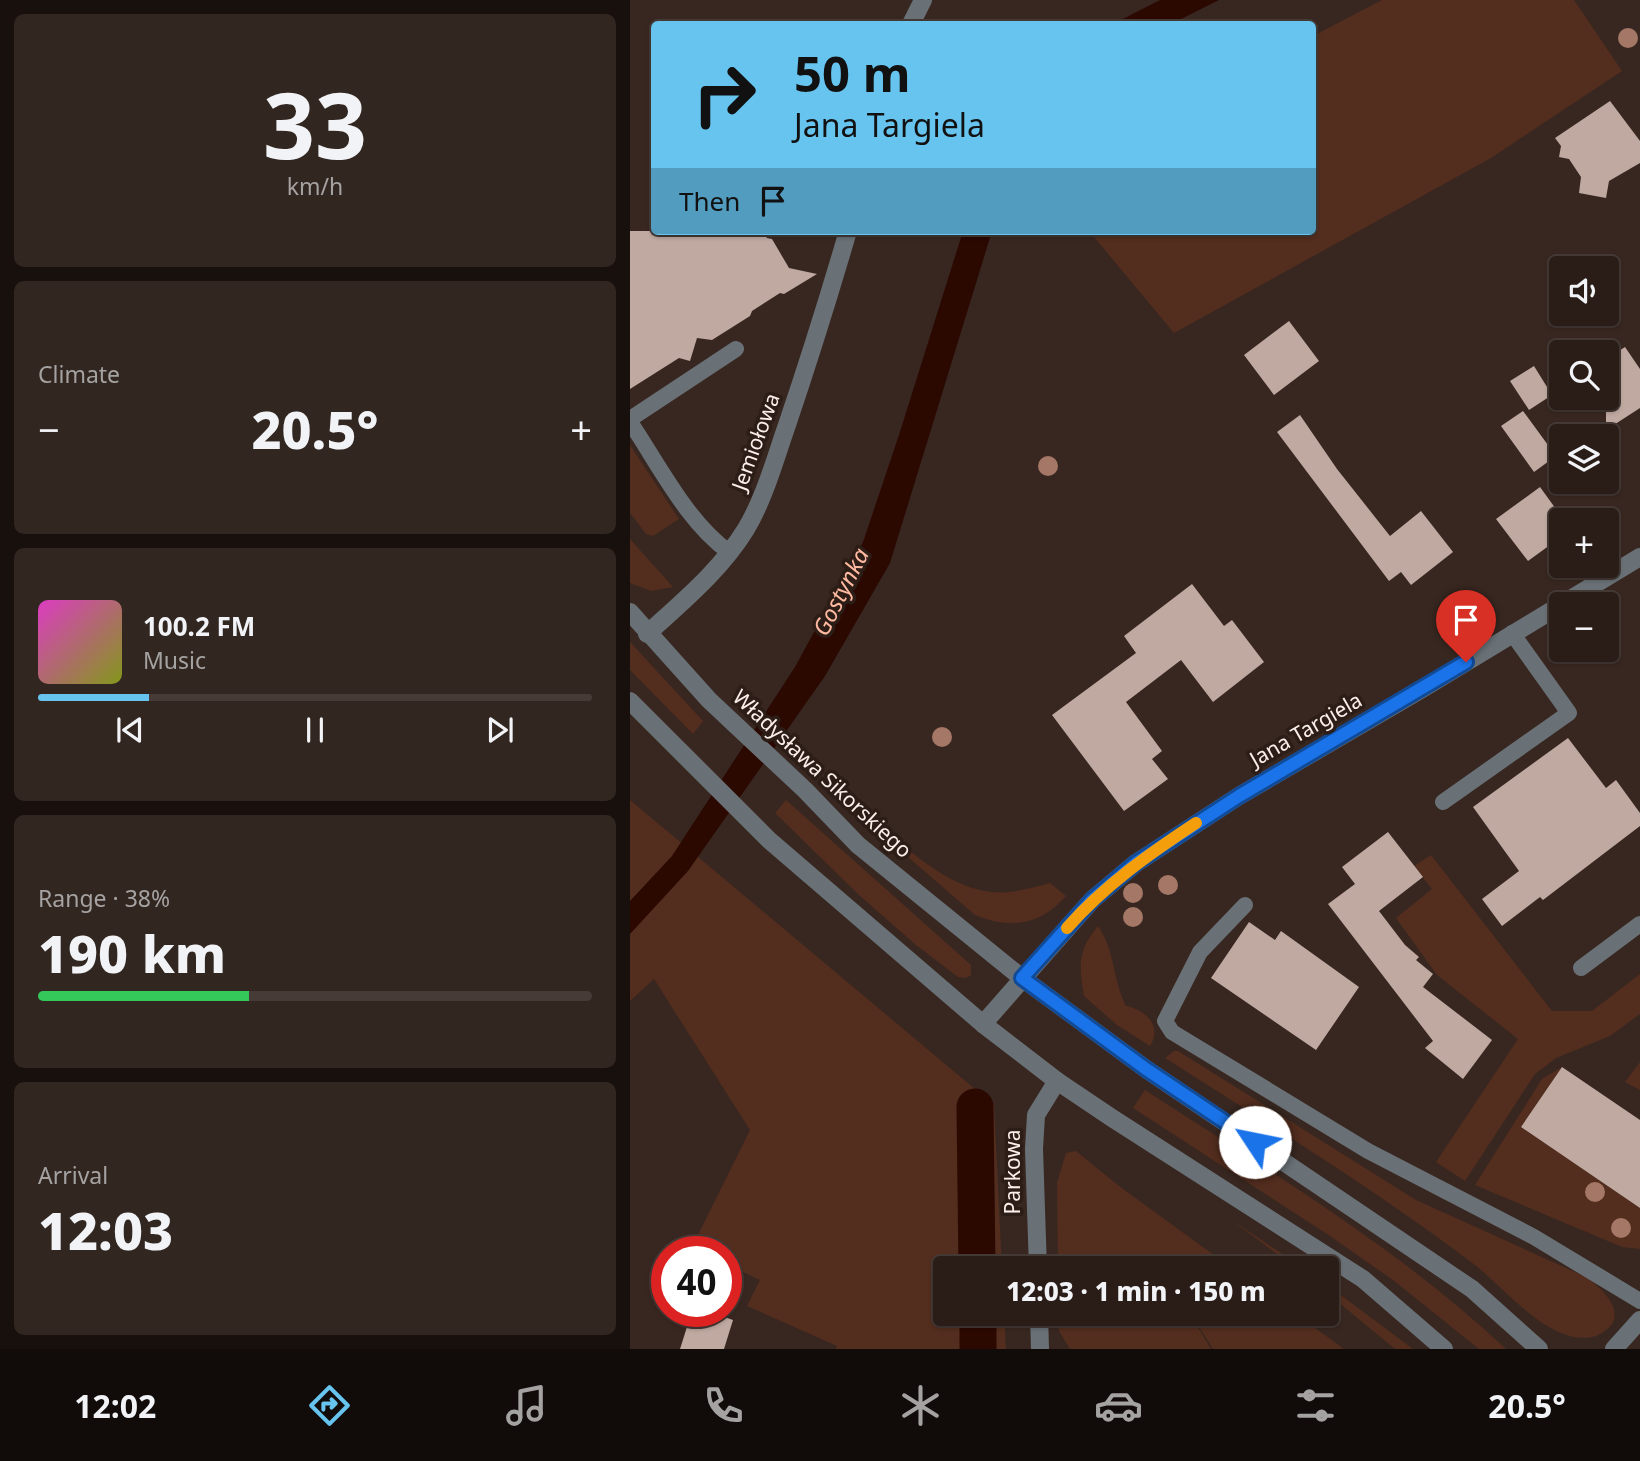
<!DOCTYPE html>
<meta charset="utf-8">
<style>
body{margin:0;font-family:"Noto Sans",sans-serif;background:#322621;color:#f1f3f6;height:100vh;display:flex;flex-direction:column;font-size:26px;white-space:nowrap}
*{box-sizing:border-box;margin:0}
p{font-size:23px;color:#a5a2a2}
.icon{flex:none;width:38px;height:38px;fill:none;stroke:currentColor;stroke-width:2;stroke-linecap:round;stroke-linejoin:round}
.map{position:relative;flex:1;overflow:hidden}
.sheet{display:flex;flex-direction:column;gap:14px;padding:14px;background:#17100d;width:630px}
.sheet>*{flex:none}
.top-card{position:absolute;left:21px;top:21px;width:665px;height:214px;border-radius:7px;box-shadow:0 2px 5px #0004,0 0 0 2px #463b37;background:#67c4ef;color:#111;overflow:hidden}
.controls{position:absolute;left:919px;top:256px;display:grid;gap:14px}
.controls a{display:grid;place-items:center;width:70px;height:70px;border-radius:7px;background:#2a1d18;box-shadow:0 2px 5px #0004,0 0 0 2px #463b37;font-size:35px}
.speed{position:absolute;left:21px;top:1236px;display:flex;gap:14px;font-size:35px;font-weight:700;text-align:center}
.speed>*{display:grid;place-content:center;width:91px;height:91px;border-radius:50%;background:#2a1d18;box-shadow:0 2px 5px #0004,0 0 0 2px #463b37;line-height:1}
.speed .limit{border:10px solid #d22;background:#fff;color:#111}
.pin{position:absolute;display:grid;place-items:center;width:60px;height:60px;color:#fff;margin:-72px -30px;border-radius:50% 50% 50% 0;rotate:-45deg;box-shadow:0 0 7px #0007}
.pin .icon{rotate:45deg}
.me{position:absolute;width:77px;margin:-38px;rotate:304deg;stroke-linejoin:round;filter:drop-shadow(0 0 5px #0008)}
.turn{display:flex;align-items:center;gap:24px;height:147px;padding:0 28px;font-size:32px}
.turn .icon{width:91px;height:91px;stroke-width:2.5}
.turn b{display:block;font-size:49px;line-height:60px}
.then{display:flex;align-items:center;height:66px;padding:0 28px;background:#0003;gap:14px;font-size:26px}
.big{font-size:52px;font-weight:800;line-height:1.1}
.sheet .tile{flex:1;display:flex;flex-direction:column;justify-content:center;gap:10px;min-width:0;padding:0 24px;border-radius:10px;background:#322621}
.sheet .dial{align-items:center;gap:0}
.dial b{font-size:91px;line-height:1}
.song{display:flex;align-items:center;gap:21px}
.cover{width:84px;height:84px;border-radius:10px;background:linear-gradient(135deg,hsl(310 70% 55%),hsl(70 70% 35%))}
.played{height:7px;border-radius:4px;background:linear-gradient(90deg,#67c4ef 20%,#463b37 20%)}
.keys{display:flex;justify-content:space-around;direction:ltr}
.heat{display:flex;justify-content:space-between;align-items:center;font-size:38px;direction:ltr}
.charge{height:10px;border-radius:5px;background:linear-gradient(90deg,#34c759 38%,#463b37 0)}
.trip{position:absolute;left:303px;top:1256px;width:406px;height:70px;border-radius:7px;background:#2a1d18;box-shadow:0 2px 5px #0004,0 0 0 2px #463b37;font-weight:800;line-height:70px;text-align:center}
.menu{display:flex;height:112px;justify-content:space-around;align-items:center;background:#110c0a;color:#a5a2a2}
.menu .icon{width:49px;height:49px}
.menu .selected{color:#67c4ef}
.menu b{font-size:32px;color:#f1f3f6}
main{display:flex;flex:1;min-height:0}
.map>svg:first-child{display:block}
.green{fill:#532d1e}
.water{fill:#2b0800}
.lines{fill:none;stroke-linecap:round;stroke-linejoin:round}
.canal{stroke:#2b0800;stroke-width:37}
.building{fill:#bfa9a1}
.service{stroke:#697176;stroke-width:16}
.minor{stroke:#697176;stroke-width:18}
.tertiary{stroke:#697176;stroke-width:18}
.tree{fill:#a47766}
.route-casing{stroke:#114b97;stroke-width:18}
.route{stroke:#1a73e8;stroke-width:12}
.slow{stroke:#f59e0b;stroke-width:12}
.labels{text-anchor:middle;stroke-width:7;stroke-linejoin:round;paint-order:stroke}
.street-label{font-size:21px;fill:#fbefeb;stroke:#2d1d17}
.water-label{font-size:23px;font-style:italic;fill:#ffbaa1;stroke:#2d1d17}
</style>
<main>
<section class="sheet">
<div class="tile dial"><b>33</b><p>km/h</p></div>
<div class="tile"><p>Climate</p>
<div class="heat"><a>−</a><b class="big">20.5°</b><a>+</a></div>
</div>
<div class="tile">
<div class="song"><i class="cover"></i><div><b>100.2 FM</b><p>Music</p></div></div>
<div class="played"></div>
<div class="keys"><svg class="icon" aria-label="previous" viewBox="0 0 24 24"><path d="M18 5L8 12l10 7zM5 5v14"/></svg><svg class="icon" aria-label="pause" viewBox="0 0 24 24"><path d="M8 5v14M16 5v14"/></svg><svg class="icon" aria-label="next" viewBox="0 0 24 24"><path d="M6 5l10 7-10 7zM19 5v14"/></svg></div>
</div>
<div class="tile"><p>Range · 38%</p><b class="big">190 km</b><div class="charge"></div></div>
<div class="tile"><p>Arrival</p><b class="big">12:03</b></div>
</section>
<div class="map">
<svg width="1010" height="1349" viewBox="0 0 1010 1349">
<rect width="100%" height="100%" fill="#382720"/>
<path class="green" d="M752 0H944L992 71 861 158 544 333 459 231H682L683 36Z
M0 445 49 519 23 536 16 534 0 513Z
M0 539 43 587 21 591 0 583Z
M0 642 73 721 63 734 0 670Z
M0 800 364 1105 372 1269H315V1314H374L376 1349H206L207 1346 117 1306 130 1280 96 1264V1251H70L62 1247 120 1130 24 979 0 1001Z
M156 800 341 965V975L335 978 328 977 286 945 229 895 145 813Z
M259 834C290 859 321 887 361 892 380 894 402 888 420 883L436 896C411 925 381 930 345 915L255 837Z
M801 855 922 1011H962L1010 974V1014L980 1036 926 1058 905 1074 835 1181 806 1162 888 1039 807 975 766 918 802 889 784 866Z
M468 926C485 950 483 981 496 1006 515 1010 533 1025 520 1046L487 1025 454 996C449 966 447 951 468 926Z
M544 1051H548L786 1200 956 1277C977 1292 1003 1319 966 1336 922 1349 876 1289 845 1265 746 1190 640 1125 535 1058Z
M1010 1062V1090L995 1082Z
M932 1067 891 1127 1010 1208V1249L992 1247 845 1185 912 1079Z
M515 1090C639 1171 767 1247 876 1349H849L763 1280 697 1234 503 1108Z
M446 1151 489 1186 603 1269H428L427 1183 436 1153Z
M600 1219 675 1269H667Z
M696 1284 783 1349H765L697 1293Z
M429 1314H560L581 1349H440L429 1331Z
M561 1314H666L714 1349H583Z"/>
<path class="water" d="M530 0H589L541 24H483Z
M333 231H362L260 563 195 676 58 871 0 934V901L42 856 165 667 233 542 269 435Z"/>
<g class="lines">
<path class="canal" d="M345 1107 347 1269
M348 1314V1349"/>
</g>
<path class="building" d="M980 101 1010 141V163L979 181 976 198 949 193 951 177 939 159 929 157 931 146 925 138Z
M0 231H132L137 238 142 239 159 268 187 274 154 294 150 293 122 311 120 316 82 340 67 338 60 361 49 358 0 389Z
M659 321 689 361 644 395 614 355Z
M995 347 1010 369V408L976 430V359Z
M904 366 922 395 899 410 880 381Z
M893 411 926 456 904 472 871 426Z
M670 415 707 469 760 536 791 511 823 552 781 585 771 572 759 581 647 432Z
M910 487 931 516V537L898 561 866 519Z
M562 584 594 626 602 620 634 662 583 702 551 660 496 702 532 751 522 759 538 779 494 811 422 715 506 653 494 636Z
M938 738 976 788 986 780 1010 813V826L913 900 910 897 872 926 852 899 889 871 843 807Z
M758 832 793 877 749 911 775 945 789 957 786 960 803 974 793 987 862 1040 833 1079 795 1048 803 1041 698 904 725 884 712 867Z
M619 922 645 940 651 931 729 987 686 1050 581 978Z
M932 1067 1010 1120V1208L891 1127Z
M62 1311H78L103 1320 94 1349H50Z"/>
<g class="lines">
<path class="service" d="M0 419 106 349
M0 422C29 465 57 522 99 552
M813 802 939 713 882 633
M615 905 570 952 535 1021 542 1032 738 1151 904 1237 1010 1301
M951 968 1010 924"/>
<path class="minor" d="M281 24 293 0
M17 634C52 602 91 570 116 529 135 497 145 459 157 425 179 360 199 296 218 231
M353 1024 462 900 506 863 609 796 792 689 1010 557
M408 1269 404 1149 406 1115 427 1081
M409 1314 410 1349
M984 1349 1010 1320"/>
<path class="tertiary" d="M0 612 79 700 175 790 228 845 392 978 516 1069 842 1289 909 1349
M0 701 139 840 353 1024 427 1081 482 1118 733 1279 814 1349"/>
</g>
<g class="tree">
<circle cx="998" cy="38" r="10"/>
<circle cx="418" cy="466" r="10"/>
<circle cx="312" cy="737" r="10"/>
<circle cx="538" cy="885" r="10"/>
<circle cx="503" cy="893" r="10"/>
<circle cx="503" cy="917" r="10"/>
<circle cx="965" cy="1192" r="10"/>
<circle cx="991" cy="1228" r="10"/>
</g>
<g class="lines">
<defs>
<path id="route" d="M625 1142 516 1069 392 978 462 900 506 863 609 796 836 662"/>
</defs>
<use href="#route" class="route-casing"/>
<use href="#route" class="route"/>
<path class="slow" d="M437 928C475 885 519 854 566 823"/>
</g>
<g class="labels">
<g class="street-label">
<text transform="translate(126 442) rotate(-70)" y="7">Jemiołowa</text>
<text transform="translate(676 730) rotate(-30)" y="7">Jana Targiela</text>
<text transform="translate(192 774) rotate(43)" y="7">Władysława Sikorskiego</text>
<text transform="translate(383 1172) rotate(-90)" y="7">Parkowa</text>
</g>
<g class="water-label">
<text transform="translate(211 592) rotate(-63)" y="8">Gostynka</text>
</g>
</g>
</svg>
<div class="controls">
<a><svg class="icon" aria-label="sound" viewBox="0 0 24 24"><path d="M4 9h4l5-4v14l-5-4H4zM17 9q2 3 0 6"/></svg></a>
<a><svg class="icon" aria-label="search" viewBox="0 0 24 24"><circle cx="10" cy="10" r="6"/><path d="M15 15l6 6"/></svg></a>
<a><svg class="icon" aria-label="layers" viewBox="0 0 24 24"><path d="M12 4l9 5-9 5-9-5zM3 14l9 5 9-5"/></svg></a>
<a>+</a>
<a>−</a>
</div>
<div class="speed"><div class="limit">40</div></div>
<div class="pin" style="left:836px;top:662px;background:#d93025"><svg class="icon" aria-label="arrive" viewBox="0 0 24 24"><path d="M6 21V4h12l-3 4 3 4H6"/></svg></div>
<svg class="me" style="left:625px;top:1142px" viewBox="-20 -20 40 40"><circle r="19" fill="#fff"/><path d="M0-13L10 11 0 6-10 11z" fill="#1a73e8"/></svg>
<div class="trip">12:03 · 1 min · 150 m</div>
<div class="top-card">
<div class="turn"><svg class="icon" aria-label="right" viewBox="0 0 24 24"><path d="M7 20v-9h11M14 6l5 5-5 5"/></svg><div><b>50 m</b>Jana Targiela</div></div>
<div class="then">Then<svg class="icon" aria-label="arrive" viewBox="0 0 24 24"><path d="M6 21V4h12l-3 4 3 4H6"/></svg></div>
</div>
</div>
</main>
<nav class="menu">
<b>12:02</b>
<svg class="icon selected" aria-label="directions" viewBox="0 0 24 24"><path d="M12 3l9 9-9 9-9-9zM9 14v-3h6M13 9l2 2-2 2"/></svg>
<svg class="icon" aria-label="music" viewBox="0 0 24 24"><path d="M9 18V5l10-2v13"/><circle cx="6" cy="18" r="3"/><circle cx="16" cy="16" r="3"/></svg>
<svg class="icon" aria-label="phone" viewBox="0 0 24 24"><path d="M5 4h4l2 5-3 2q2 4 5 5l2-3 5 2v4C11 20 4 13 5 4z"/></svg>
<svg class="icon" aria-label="climate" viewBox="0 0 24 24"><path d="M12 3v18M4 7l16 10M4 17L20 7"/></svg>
<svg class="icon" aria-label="car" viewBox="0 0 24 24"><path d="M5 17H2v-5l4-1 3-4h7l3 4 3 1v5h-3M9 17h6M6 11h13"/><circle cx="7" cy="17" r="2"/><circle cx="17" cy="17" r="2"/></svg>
<svg class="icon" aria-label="filters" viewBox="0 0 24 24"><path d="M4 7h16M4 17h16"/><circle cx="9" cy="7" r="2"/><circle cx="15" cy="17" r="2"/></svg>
<b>20.5°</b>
</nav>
